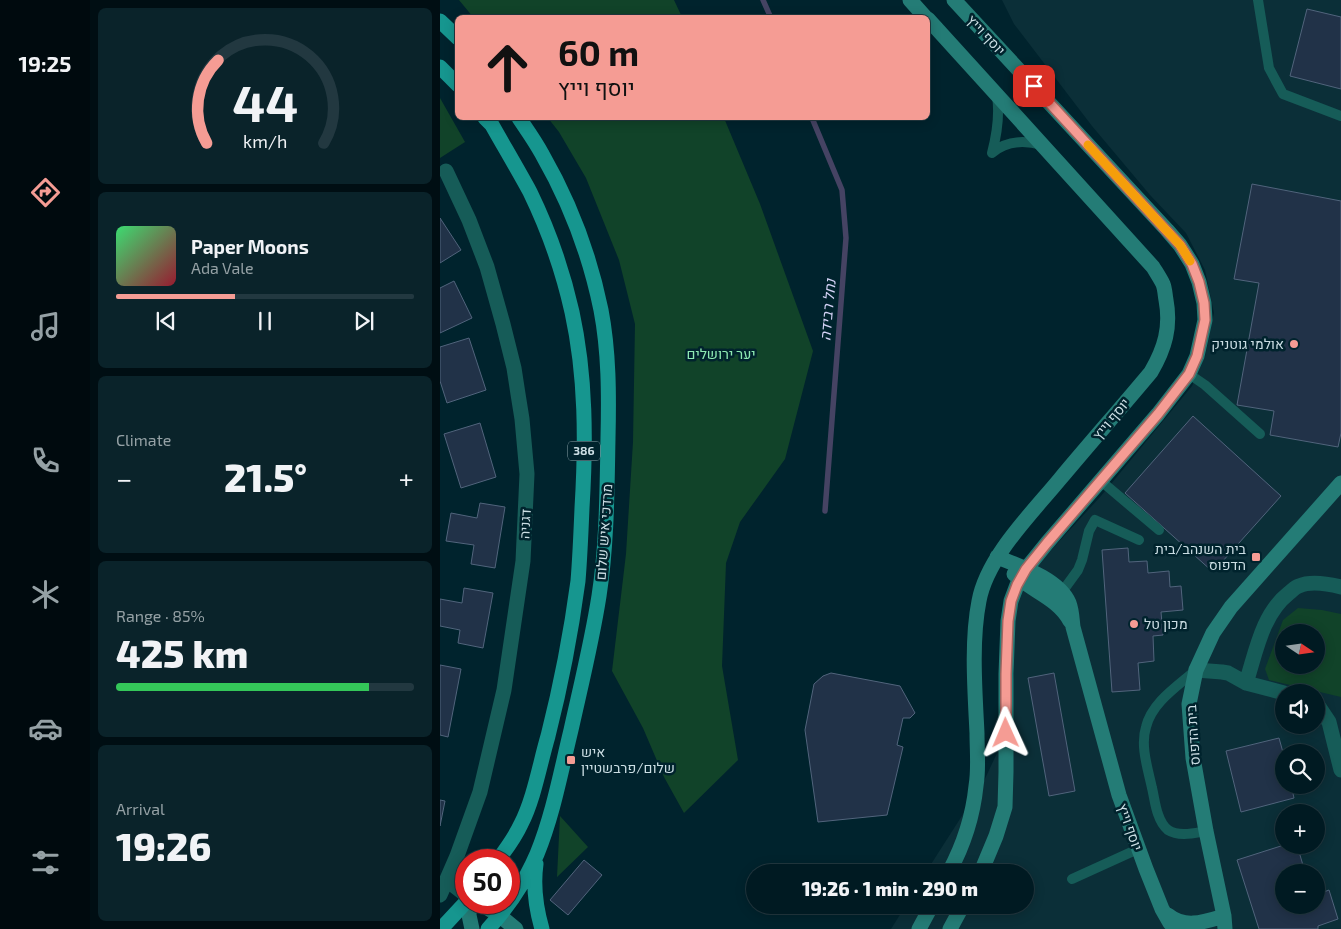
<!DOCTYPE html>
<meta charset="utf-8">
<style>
body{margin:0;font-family:"Exo 2",Heebo,sans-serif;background:#0a232a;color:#f1f3f6;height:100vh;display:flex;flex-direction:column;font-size:19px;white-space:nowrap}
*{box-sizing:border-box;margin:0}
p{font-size:16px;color:#95a1a5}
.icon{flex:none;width:28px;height:28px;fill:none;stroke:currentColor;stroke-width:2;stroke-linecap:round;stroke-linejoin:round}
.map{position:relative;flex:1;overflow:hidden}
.panel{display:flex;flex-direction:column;gap:8px;padding:8px;background:#000e13;width:350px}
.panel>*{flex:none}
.hud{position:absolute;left:15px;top:15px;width:475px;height:105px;border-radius:8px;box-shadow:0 2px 12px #0003,0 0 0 1px #223840;background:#f59c94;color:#111;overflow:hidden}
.needle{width:32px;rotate:103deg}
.buttons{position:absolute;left:835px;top:624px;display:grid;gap:10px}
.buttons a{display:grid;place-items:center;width:50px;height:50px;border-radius:50%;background:#001a22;box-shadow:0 2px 12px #0003,0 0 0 1px #223840;font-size:25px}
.speed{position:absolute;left:15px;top:849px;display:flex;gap:10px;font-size:25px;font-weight:700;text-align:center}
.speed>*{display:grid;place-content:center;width:65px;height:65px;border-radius:50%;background:#001a22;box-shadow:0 2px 12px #0003,0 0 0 1px #223840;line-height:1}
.speed .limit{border:8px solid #d22;background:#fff;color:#111}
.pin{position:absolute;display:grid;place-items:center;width:42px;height:42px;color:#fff;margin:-21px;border-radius:10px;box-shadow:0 2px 8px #0006}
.me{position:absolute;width:55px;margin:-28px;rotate:359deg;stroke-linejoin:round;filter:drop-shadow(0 0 4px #0008)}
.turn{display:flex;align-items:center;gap:18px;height:105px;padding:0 20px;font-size:22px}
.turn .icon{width:65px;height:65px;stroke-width:2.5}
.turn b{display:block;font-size:35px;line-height:42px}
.big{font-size:38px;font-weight:800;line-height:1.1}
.panel .widget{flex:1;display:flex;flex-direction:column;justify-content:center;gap:8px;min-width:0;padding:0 18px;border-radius:8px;background:#0a232a}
.panel .dial{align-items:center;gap:0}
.dial svg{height:130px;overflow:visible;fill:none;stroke:#223840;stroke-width:7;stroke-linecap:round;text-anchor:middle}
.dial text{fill:#f1f3f6;stroke:none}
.song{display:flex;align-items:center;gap:15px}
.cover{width:60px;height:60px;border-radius:8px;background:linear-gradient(135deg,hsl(140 70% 55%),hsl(350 70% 35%))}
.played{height:5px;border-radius:2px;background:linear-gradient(90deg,#f59c94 40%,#223840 40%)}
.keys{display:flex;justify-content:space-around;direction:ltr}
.heat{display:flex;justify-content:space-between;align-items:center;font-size:28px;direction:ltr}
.charge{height:8px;border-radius:4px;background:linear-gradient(90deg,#34c759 85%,#223840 0)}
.trip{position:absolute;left:306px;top:864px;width:288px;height:50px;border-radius:25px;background:#001a22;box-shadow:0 2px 12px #0003,0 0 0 1px #223840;font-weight:800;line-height:50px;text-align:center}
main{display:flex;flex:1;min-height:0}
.tabs{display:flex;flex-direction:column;width:90px;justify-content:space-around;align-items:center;background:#000a0e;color:#95a1a5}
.tabs .icon{width:35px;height:35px}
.tabs .on{color:#f59c94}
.tabs b{font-size:22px;color:#f1f3f6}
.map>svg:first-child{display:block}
.built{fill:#0b2f38;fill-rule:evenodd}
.green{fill:#114329;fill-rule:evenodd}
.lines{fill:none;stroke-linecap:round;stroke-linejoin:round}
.stream{stroke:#454363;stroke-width:5.5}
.building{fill:#213248;stroke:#51647c}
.lane{stroke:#165c58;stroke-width:10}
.street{stroke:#165c58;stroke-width:15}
.secondary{stroke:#247c76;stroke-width:15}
.primary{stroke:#16968f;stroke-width:15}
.route-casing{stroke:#9f6560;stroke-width:12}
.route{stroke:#f59c94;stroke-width:9}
.slow{stroke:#f59e0b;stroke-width:9}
.poi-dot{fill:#f59c94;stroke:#00232d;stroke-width:2}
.labels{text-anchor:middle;stroke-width:5;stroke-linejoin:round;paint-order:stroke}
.shield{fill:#00232d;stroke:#8ea6ad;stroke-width:1}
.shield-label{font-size:12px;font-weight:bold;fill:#cbdee4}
.street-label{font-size:14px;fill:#cbdee4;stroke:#00232d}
.poi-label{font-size:14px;fill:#cbdee4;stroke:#00232d;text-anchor:end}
.park-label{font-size:14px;fill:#8eeab2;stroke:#00232d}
.water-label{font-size:15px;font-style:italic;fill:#d4d3f6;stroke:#00232d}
</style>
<main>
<nav class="tabs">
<b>19:25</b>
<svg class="icon on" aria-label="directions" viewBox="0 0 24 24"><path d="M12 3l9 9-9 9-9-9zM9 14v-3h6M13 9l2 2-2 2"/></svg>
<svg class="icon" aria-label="music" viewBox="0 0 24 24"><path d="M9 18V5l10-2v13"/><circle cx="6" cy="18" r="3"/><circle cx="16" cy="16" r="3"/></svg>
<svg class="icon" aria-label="phone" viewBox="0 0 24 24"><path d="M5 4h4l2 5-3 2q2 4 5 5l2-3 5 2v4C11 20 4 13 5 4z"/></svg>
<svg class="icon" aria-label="climate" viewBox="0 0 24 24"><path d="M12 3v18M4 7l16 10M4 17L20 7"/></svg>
<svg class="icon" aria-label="car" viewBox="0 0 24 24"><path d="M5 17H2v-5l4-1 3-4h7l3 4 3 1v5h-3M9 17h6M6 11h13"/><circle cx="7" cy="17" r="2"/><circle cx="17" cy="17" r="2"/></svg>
<svg class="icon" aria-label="filters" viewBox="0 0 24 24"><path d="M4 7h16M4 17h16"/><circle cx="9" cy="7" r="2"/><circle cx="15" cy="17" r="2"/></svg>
</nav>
<section class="panel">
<div class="widget dial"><svg viewBox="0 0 100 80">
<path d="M14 69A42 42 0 1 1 86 69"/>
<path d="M14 69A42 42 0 0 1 21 18" stroke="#f59c94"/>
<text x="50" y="56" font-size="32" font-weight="700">44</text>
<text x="50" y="72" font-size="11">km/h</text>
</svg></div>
<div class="widget">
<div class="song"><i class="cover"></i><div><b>Paper Moons</b><p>Ada Vale</p></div></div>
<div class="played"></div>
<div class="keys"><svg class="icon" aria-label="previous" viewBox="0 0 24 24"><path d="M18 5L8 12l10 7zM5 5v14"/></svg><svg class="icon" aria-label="pause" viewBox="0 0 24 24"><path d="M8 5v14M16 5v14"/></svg><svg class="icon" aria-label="next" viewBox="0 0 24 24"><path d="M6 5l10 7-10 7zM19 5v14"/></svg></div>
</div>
<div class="widget"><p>Climate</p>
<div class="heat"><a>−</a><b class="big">21.5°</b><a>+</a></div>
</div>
<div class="widget"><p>Range · 85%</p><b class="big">425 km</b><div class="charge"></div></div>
<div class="widget"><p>Arrival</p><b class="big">19:26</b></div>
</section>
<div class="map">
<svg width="901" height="929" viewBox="0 0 901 929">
<rect width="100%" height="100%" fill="#00232d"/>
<path class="built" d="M562 0H901V929H451L466 905H585V872H486L543 783 558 751 569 711 574 672 570 634 576 597 587 576 661 496 752 386 765 356 774 313 765 270 746 233 710 195 652 126 574 24ZM844 632H876V665H844ZM844 692H876V725H844ZM844 752H876V785H844ZM844 812H876V845H844ZM844 872H876V905H844Z"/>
<path class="green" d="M19 0H234L242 17H33Z
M0 98 25 142 0 158Z
M108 118H284L320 204 373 351 345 459 300 522 286 563 282 666 298 760 244 813 224 777 203 728 172 671 186 554 193 442 195 324 179 260 146 178 119 132Z
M858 608 882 610 901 614V697L829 680 825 669 843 620ZM876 632V665H844V632Z
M120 816 148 847 117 877Z"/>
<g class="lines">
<path class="stream" d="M323 0 331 18
M372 118 402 190 406 238 385 511"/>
</g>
<path class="building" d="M867 9 901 17V89L850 76Z
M812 184 901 201V433L898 447 830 435 834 411 797 405 819 283 794 279Z
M0 218 21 250 0 263Z
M14 281 32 318 0 333V288Z
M29 338 46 390 7 403 0 381V347Z
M753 416 841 496 773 572 685 493Z
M40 423 56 477 21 488 4 434Z
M40 503 65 507 55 568 31 564 34 545 6 541 11 513 37 518Z
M688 548 689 562 707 561 708 573 729 571 730 587 741 586 743 610 721 612 723 635 713 636 714 661 698 663 700 690 672 692 662 550Z
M24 588 53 593 43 648 18 643 20 630 0 626V599L22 603Z
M0 665 21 669 8 737 0 735Z
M391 673 460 686 475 713 470 718H463L457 745 463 747 447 815 378 822 365 730 374 684 383 676Z
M614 673 635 791 609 796 588 678Z
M839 738 844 756V785H851L854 798 801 812 786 751Z
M0 800 5 801 0 826Z
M844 845H857L865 872H844V905H876V895L889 890 898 919 878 926V929H819L797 860Z
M144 860 162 875 128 915 110 900Z"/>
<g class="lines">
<path class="lane" d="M818 0 829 68 843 94 901 116
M552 153C557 134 560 116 557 96
M552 153C567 140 584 140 602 145
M749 374 765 385 820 434
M661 481 719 530
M622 592 638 570 642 560 649 531 655 520 699 540
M756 670C738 686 712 702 706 727 700 746 708 769 712 788 714 796 715 806 718 814 720 820 723 826 728 830 739 837 754 833 766 831
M632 879 698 849"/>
<path class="street" d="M756 670 782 672 788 673 806 683 844 693
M806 683C816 652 822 614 849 593 852 591 855 587 859 586 870 581 889 584 901 587
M876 705 879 707 889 722 901 770
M7 880 26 895
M0 895 17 856 40 792 64 690 83 561 87 474 82 419 78 394 74 368 63 324 47 267 29 220 6 171"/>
<path class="secondary" d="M470 0 486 18
M514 0 727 230 740 245 752 264 759 282 764 303 765 320 757 356 749 374 718 414 607 543 586 569 577 585 571 601 568 621 566 674V772L565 807 556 836 541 872
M488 19 713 267C716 272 720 278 723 284 725 289 725 295 726 300 731 327 725 348 711 372 681 408 650 443 620 479 592 513 547 557 539 601 531 641 535 692 537 733 537 751 539 769 536 786 533 816 523 846 509 872
M557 557C579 566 619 579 629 603 632 611 632 619 633 627L679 795 706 869 722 909 730 923 736 929
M574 574C591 591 618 598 630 621
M30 902 29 915 32 929
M38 902 60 916 76 929
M728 915C745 929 764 922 784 916
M479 929 492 905
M510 929 523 905
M785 929 784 916 766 831 753 758 749 704 756 670 773 633 791 607 901 483"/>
<path class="primary" d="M0 21 18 38
M0 67 18 85
M45 118 52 125C65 148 78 170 90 192 108 229 123 272 132 312 146 376 146 442 142 508 141 532 140 557 138 581 131 633 121 685 108 736 100 763 94 799 81 824 75 837 67 848 58 860
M96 864C93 885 96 908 102 929
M1 929 26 902
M48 929C69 906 85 882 97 854 113 815 121 771 131 730 141 685 152 641 159 596 167 544 167 490 168 438 169 395 169 352 161 310 150 256 129 201 102 154 95 141 87 130 79 118"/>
</g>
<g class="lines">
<defs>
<path id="route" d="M566 733V674L568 621 571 601 577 585 586 569 607 543 718 414 749 374 757 356 765 320 764 303 759 282 752 264 740 245 726 230 594 86"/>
</defs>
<use href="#route" class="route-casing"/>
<use href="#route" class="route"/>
<path class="slow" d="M648 145 726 230 740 245 750 261"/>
</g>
<g class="poi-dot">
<circle cx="854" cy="344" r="5"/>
<rect x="811" y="552" width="10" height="10" rx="2.5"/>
<circle cx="694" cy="624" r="5"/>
<rect x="126" y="755" width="10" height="10" rx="2.5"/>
</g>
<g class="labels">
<rect class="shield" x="128" y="441.5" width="32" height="19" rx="4"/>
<g class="shield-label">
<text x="144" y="455">386</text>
</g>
<g class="street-label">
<text transform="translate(546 35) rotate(47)" y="5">יוסף וייץ</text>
<text transform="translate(671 419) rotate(-50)" y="5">יוסף וייץ</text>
<text transform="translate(85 524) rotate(-87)" y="5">דגניה</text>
<text transform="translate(164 532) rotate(-86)" y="5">מרדכי איש שלום</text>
<text transform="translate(753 735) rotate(-94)" y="5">בית הדפוס</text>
<text transform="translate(690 827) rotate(71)" y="5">יוסף וייץ</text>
</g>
<g class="poi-label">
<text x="844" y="349">אולמי גוטניק</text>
<text x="806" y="554">בית השנהב/בית<tspan x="806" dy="16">הדפוס</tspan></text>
<text x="704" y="629" text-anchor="start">מכון טל</text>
<text x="141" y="757" text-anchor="start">איש<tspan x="141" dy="16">שלום/פרבשטיין</tspan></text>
</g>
<g class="park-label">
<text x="281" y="359">יער ירושלים</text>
</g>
<g class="water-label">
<text transform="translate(388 310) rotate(-85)" y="5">נחל רבידה</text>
</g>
</g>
</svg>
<div class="buttons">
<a><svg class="needle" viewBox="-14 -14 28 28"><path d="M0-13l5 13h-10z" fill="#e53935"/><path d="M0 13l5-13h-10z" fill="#95a1a5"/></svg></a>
<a><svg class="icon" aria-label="sound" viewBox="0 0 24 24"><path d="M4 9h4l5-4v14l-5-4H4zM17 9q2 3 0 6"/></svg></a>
<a><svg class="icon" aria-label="search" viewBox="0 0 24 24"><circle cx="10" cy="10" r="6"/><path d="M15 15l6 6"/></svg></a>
<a>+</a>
<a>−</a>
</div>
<div class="speed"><div class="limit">50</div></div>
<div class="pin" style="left:594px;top:86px;background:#d93025"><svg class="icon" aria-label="arrive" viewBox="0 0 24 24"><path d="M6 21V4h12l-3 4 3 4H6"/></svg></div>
<svg class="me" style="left:566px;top:733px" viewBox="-20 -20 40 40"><path d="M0-17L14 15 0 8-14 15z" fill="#f59c94" stroke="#fff" stroke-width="4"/></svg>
<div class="trip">19:26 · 1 min · 290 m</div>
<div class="hud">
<div class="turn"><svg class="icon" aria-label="ahead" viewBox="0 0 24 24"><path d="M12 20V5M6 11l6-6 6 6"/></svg><div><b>60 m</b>יוסף וייץ</div></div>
</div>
</div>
</main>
